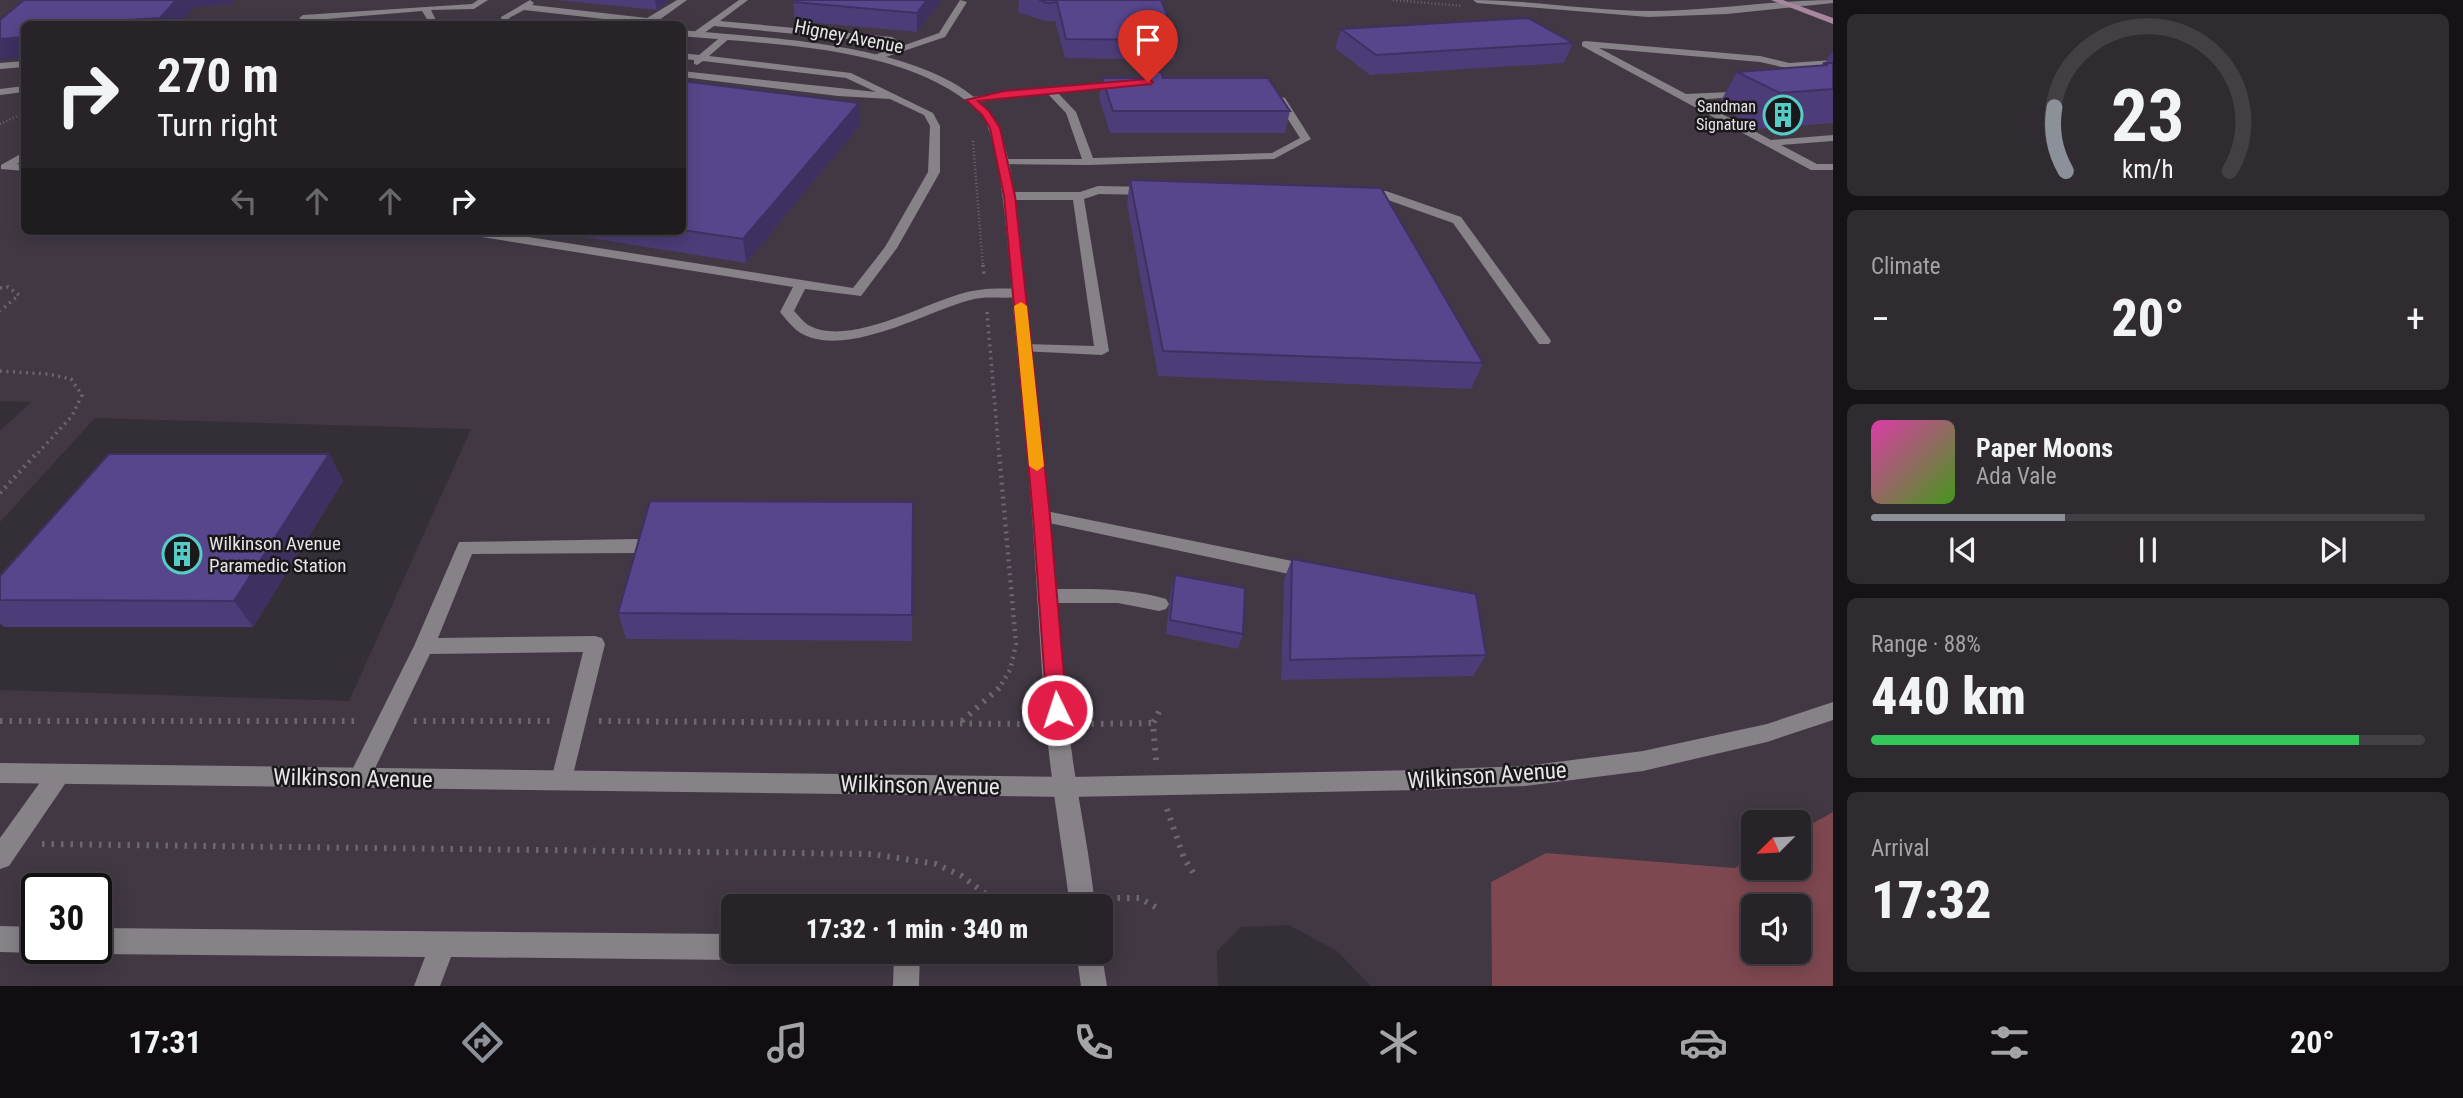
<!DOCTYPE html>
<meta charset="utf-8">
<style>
body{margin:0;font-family:"Roboto Condensed",sans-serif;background:#2f2b30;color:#f1f3f6;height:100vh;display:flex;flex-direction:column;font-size:26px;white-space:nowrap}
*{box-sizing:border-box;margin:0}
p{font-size:23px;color:#a4a4a8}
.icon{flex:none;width:38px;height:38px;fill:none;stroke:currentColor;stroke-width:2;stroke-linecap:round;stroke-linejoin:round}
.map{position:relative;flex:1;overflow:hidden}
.panel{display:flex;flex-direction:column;gap:14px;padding:14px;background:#151316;width:630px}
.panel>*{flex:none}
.banner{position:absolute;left:21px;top:21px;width:665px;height:214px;border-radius:10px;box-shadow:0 4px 18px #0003,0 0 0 2px #434045;background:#272328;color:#f1f3f6;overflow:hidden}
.needle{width:46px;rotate:246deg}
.fabs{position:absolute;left:1741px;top:810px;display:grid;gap:14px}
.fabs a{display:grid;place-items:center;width:70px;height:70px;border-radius:10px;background:#272328;box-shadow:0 4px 18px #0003,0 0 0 2px #434045;font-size:35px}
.speed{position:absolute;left:21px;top:873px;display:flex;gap:14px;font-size:35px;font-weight:700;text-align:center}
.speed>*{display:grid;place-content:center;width:91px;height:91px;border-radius:50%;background:#272328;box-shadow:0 4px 18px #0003,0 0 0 2px #434045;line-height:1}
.speed .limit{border:4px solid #111;border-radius:10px;background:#fff;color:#111}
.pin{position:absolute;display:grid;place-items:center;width:60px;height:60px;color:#fff;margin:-72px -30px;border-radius:50% 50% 50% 0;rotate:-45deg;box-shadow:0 0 7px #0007}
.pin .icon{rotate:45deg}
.me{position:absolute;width:77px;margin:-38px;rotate:356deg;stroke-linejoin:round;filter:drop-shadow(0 0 5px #0008)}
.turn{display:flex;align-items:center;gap:24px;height:147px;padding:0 21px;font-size:32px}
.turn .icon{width:91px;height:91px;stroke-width:2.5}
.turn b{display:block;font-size:49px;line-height:60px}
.lanes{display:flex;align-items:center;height:66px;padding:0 21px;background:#0003;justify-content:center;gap:35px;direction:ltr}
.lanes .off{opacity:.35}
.big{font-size:52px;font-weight:800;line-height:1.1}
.panel .card{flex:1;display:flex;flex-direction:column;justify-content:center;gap:10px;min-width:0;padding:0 24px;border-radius:10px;background:#2f2b30}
.panel .dial{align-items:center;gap:0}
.dial svg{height:182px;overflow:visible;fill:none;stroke:#434045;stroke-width:7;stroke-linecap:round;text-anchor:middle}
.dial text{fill:#f1f3f6;stroke:none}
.song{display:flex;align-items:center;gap:21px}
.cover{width:84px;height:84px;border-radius:10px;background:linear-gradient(135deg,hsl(320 70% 55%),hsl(100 70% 35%))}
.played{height:7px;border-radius:4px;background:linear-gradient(90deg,#8c9099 35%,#434045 35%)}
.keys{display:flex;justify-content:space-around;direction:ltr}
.heat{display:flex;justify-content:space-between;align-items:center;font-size:38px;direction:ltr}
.charge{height:10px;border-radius:5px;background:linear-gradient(90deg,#34c759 88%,#434045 0)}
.trip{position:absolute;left:721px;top:894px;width:392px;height:70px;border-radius:10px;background:#272328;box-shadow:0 4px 18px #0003,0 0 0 2px #434045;font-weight:800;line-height:70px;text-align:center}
.dock{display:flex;height:112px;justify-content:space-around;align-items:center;background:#100e10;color:#a4a4a8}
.dock .icon{width:49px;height:49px}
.dock .on{color:#8c9099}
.dock b{font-size:32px;color:#f1f3f6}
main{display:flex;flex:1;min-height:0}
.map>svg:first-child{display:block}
.built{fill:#413843;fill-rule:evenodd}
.green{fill:#7e4850;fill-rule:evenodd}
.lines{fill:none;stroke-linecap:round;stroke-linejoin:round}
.path-far3{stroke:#6b676d;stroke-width:2.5;stroke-dasharray:1 2.5;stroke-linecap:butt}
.path-far2{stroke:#6b676d;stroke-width:3.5;stroke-dasharray:2 4.5;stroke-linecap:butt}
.path-far1{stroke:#6b676d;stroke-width:4.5;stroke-dasharray:2 5;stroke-linecap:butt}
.path{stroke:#6b676d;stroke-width:6;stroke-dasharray:2.5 7;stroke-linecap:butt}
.service{fill:#878188;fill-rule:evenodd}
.minor{fill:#878188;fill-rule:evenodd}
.tertiary{fill:#878188;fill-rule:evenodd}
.secondary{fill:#a8869d;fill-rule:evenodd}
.wall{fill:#4c3c78}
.shaded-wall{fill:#3e3162}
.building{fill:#58468c;stroke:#3e3162;stroke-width:2}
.route{fill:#e11d48;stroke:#92132f;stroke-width:2}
.slow{fill:#f59e0b}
.labels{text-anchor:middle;stroke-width:5;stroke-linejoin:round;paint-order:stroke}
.far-poi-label{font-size:16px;fill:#e8e5e9;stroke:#1b181b;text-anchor:end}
.street-label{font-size:19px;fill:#e8e5e9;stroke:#1b181b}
.poi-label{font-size:19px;fill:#e8e5e9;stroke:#1b181b;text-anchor:start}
.near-street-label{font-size:23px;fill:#e8e5e9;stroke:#1b181b}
</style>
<main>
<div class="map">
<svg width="1833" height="986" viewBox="0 0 1833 986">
<rect width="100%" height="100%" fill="#342f36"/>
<path class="built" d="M0 0H1833V812L1799 831V822H1754L1753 857 1735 868 1546 853 1491 882 1492 986H1371L1337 951 1289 925 1241 927 1217 951 1218 986H0V690L349 701 471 429 95 418 0 522V431L31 402 0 401ZM24 24H682V231H24ZM37 889H96V948H37ZM733 906H1101V952H733Z"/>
<path class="green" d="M1833 812V986H1492L1491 882 1546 853 1735 868 1753 857 1754 868H1799V831ZM1754 906H1799V952H1754Z"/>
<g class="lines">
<path class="path-far3" d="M1393 0 1462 6
M0 124 24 113
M973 141 983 267"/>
<path class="path-far2" d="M983 265 984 275
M0 288 8 287 19 295 0 311
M987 312 999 454
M0 371 48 374 71 379 82 395 72 416 37 454"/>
<path class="path-far1" d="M0 493 38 452
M998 690 1010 670 1016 644 999 452"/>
<path class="path" d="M0 721H360
M414 721H552
M599 721 1032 724
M962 721 999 688
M1082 724 1153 723
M1156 760 1153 723 1160 710
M1167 809 1184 858 1194 874
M42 844 872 854 936 864 962 876 991 898 1054 897
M1108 898H1140L1157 908"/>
<path class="service" d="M478 0H488L474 9 431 10 438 24H430L422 11 303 21 299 18 303 15 472 4Z
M677 0H687L655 23 648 24 524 10 509 18 510 24H502L501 17 530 0 534 3 532 5 647 18Z
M739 0H748L720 21 892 37 905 45 939 33 960 0 967 2 945 37 877 60 874 59V55L896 47 890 43 714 26 700 36H694V32Z
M723 35 731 37 709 56 851 73 933 113 940 126V172L897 248 861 296 805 289 794 311C799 316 804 323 810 326 849 346 922 305 960 294 980 288 998 288 1019 289L1024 290V296C1006 300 988 295 970 300 925 312 844 360 799 332 792 327 785 318 780 312L793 287 463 234 461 231H491L853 288 885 247 928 172 930 126 924 115 890 99 838 96 682 77V71L876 92 846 78 703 61 697 65 694 64V60L682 59V53L699 55Z
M1585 41 1760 56 1789 63 1833 60V66L1801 68 1816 76V80L1813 81 1786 68 1760 62 1599 48 1686 94 1751 91V95L1747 96 1696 100 1771 140 1833 135V141L1781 145 1817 164H1833V170H1811L1582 46V42Z
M24 61V67L0 69V63Z
M1123 81 1128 84 1127 86 1057 92 1076 112 1093 158 1272 153 1300 138 1277 102 1270 98 1275 95 1285 98 1311 139 1274 159 1089 165 1003 164 997 161 999 159H1082L1066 113 1047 93 971 103 966 100 971 97Z
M24 152V160L17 164 24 165V171L1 169V165Z
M1098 186 1152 187 1158 191 1152 195 1099 194 1084 199 1109 351 1102 355 1021 351 1019 348 1026 344 1094 346 1073 200H1009L1003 196 1009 192H1080Z
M1386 191 1461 217 1549 338 1551 341 1549 344H1539L1453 223 1385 199H1362L1356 195 1362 191Z
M1041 510 1312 565 1319 567 1321 572 1319 577 1312 579 1035 520 1032 516 1035 512Z
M636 539 643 541 645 546 643 551 636 553 472 554 438 638 595 636 602 638 605 644 570 787 562 790 554 787 551 780 583 652 430 654 367 785 359 788 351 785 348 778 414 646 459 542Z
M1048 589C1088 589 1127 587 1166 599L1169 604 1166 609 1159 611 1118 603H1048L1041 601 1038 596 1041 591Z
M59 764 67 767 70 774 67 781 9 866 0 869V838L51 767Z
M0 926 37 927V948L46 949 37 953 0 952Z
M96 928 733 934V952H744L742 956 733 960 451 957 440 986H414L425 957 96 954 86 948H96Z
M894 952H920L919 986H893Z"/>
<path class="minor" d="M494 21H594L598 24H490Z
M682 30C770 39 927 42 989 111 1015 138 1023 268 1027 309 1042 447 1054 584 1068 721 1074 783 1089 845 1095 906H1070C1062 845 1051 784 1046 723 1040 654 1037 585 1032 516 1027 449 1020 383 1014 316 1010 277 1003 137 980 113 913 46 773 45 682 36Z
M24 86V92L0 95V89Z
M1101 949 1107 986H1081L1076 952H1101Z"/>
<path class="tertiary" d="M1473 0C1532 0 1591 11 1650 11 1711 11 1772 0 1833 0V3L1727 14 1648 17 1477 3Z
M1833 702V720L1767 742 1643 771 1525 786 1418 790 1068 797 0 783V763L1068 777 1418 770 1525 766 1643 751 1767 724Z"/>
<path class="secondary" d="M1771 0H1783L1833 18V24Z"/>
</g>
<path class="wall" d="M558 0H670L657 10Z
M795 0H942L917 32 795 21 793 2Z
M1019 0H1161L1177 40 1174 60 1065 58 1055 21H1045L1018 12Z
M1341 29 1573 43 1564 63 1370 75 1335 48Z
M1833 50V123L1759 129 1718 106 1737 72 1822 66 1823 63H1825Z
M1143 72 1290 111 1285 133H1110L1099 98 1102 78H1142Z
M682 81 859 103 860 125 746 263 547 231H682Z
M1130 180 1483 363 1471 389 1158 376 1127 203Z
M329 454 343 481 253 627H4L0 623V576Z
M913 502 912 641 626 639 618 613Z
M1292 559 1486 655 1473 676 1281 680 1284 579Z
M1175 575 1243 634 1238 649 1166 634 1171 589Z"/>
<path class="shaded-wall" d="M176 0H235L232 4 194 7 180 24H123L127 20Z
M655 0H670L657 10Z
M927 0H942L917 32V13Z
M24 37V58L0 60V39Z
M859 103 860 125 746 263 743 239Z
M329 454 343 481 253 627 234 601Z"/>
<path class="building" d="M24 0H176L160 18 127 20 123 24H24V37L0 39V20Z
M795 0H927L917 13 793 2Z
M1039 0H1161L1177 40 1066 39 1057 2 1047 3Z
M1528 18 1573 43 1376 55 1341 29Z
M1823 63H1833V89L1780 93 1737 72 1828 65Z
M1143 72H1161L1163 78H1268L1290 111H1113L1102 78H1145Z
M682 81 859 103 743 239 682 230Z
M1130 180 1381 188 1483 363 1163 351Z
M109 454H329L234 601 0 600V576Z
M650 501 913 502 912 615 618 613Z
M1292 559 1476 594 1486 655 1290 660Z
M1175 575 1245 588 1243 634 1170 620Z"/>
<path class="route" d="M1148 79 1153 82 1151 84 978 101 989 111 1000 128 1015 196 1050 516 1067 710 1064 715 1057 718 1050 715 1047 710 1033 516 1004 196 990 128 982 115 966 100 1004 91Z"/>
<path class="slow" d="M1021 302 1027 306 1044 466 1037 471 1029 466 1014 306Z"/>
<defs>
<symbol id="building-ring" viewBox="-11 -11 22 22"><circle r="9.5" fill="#1b181b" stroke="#55cdc6" stroke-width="1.5"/><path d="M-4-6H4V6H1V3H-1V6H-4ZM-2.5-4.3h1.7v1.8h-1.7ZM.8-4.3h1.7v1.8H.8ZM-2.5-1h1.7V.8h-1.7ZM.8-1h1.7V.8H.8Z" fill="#55cdc6"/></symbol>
</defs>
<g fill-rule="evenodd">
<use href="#building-ring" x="1761" y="93" width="44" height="44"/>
<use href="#building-ring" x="160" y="532" width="44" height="44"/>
</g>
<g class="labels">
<g class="far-poi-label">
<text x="1756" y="112">Sandman<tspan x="1756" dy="18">Signature</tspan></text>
</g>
<g class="street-label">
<text transform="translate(849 36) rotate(11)" y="7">Higney Avenue</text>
</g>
<g class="poi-label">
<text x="209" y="550">Wilkinson Avenue<tspan x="209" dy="22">Paramedic Station</tspan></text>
</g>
<g class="near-street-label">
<text transform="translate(1487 775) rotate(-4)" y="8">Wilkinson Avenue</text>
<text transform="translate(353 778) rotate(1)" y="8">Wilkinson Avenue</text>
<text transform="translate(920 785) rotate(1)" y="8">Wilkinson Avenue</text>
</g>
</g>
</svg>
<div class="fabs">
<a><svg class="needle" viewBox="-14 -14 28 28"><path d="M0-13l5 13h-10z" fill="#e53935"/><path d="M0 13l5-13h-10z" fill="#a4a4a8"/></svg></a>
<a><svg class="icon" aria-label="sound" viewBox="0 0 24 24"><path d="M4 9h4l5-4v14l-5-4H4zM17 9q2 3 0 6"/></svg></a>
</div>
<div class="speed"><div class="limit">30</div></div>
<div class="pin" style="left:1148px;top:82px;background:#d93025"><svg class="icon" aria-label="arrive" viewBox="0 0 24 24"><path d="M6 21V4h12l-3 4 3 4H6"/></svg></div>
<svg class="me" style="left:1057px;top:710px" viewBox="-20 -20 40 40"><circle r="17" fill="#e11d48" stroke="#fff" stroke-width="3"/><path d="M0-11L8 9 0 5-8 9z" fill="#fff"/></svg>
<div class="trip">17:32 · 1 min · 340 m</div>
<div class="banner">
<div class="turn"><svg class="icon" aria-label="right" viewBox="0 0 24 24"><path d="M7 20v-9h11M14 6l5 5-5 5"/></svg><div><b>270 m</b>Turn right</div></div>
<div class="lanes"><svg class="icon off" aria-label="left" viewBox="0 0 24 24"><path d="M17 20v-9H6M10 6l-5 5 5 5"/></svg><svg class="icon off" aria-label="ahead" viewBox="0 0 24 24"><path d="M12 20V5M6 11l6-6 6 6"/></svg><svg class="icon off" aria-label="ahead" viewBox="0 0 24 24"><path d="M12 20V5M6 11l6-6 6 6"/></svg><svg class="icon" aria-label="right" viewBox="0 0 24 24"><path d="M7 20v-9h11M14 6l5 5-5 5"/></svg></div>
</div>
</div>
<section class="panel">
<div class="card dial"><svg viewBox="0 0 100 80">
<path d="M14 69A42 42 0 1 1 86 69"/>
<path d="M14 69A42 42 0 0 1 9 41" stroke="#8c9099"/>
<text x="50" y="56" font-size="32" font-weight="700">23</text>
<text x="50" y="72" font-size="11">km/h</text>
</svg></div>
<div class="card"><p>Climate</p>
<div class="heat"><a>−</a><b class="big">20°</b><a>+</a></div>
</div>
<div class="card">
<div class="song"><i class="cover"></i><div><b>Paper Moons</b><p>Ada Vale</p></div></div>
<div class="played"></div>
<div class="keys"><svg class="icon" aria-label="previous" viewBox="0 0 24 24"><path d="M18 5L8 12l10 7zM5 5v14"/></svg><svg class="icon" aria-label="pause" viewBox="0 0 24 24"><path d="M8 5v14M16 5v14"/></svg><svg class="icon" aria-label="next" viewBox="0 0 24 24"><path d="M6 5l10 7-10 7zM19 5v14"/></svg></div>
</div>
<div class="card"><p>Range · 88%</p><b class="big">440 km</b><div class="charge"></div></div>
<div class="card"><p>Arrival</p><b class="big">17:32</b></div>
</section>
</main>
<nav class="dock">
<b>17:31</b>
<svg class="icon on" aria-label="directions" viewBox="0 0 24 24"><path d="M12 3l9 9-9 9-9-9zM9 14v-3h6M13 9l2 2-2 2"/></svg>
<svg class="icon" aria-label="music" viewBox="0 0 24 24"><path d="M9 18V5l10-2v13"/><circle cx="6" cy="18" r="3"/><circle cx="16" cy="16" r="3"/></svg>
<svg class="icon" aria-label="phone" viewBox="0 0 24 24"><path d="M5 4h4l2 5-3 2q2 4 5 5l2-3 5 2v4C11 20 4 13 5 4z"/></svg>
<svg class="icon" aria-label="climate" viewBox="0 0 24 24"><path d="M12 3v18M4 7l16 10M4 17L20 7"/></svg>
<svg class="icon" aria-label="car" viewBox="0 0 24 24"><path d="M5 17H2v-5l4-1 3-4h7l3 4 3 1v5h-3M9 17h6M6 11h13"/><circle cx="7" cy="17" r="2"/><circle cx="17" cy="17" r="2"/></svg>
<svg class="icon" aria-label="filters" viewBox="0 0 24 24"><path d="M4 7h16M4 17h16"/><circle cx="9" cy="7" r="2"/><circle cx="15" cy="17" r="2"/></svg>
<b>20°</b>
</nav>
